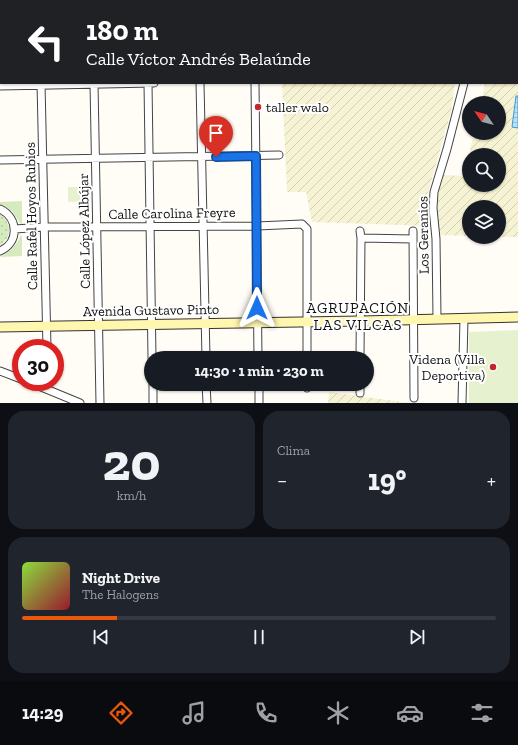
<!DOCTYPE html>
<html lang="es">
<meta charset="utf-8">
<style>
body{margin:0;font-family:"Zilla Slab",serif;background:#20242c;color:#f1f3f6;height:100vh;display:flex;flex-direction:column;font-size:15px;white-space:nowrap}
*{box-sizing:border-box;margin:0}
p{font-size:13px;color:#9ea1a6}
.icon{flex:none;width:22px;height:22px;fill:none;stroke:currentColor;stroke-width:2;stroke-linecap:round;stroke-linejoin:round}
.map{position:relative;height:403px;overflow:hidden}
.sheet{display:flex;flex-direction:column;gap:8px;padding:8px;background:#0d0f14;flex:1}
.sheet>*{flex:none}
.top-card{position:absolute;left:0px;top:0px;width:518px;height:84px;box-shadow:0 1px 3px #0004;background:#202124;color:#fff;overflow:hidden}
.needle{width:26px;rotate:305deg}
.fabs{position:absolute;left:462px;top:96px;display:grid;gap:8px}
.fabs a{display:grid;place-items:center;width:44px;height:44px;border-radius:50%;background:#171b24;box-shadow:0 1px 3px #0004;font-size:20px}
.speed{position:absolute;left:12px;top:339px;display:flex;gap:8px;font-size:20px;font-weight:700;text-align:center}
.speed>*{display:grid;place-content:center;width:52px;height:52px;border-radius:50%;background:#171b24;box-shadow:0 1px 3px #0004;line-height:1}
.speed .limit{border:6px solid #d22;background:#fff;color:#111}
.pin{position:absolute;display:grid;place-items:center;width:34px;height:34px;color:#fff;margin:-41px -17px;border-radius:50% 50% 50% 0;rotate:-45deg;box-shadow:0 0 4px #0007}
.pin .icon{rotate:45deg}
.me{position:absolute;width:44px;margin:-22px;rotate:0deg;stroke-linejoin:round;filter:drop-shadow(0 0 3px #0008)}
.turn{display:flex;align-items:center;gap:14px;height:84px;padding:0 20px;font-size:18px}
.turn .icon{width:52px;height:52px;stroke-width:2.5}
.turn b{display:block;font-size:28px;line-height:34px}
.big{font-size:30px;font-weight:800;line-height:1.1}
.sheet .tile{flex:1;display:flex;flex-direction:column;justify-content:center;gap:6px;min-width:0;padding:0 14px;border-radius:16px;background:#20242c}
.sheet .dial{align-items:center;gap:0}
.dial b{font-size:52px;line-height:1}
.song{display:flex;align-items:center;gap:12px}
.cover{width:48px;height:48px;border-radius:6px;background:linear-gradient(135deg,hsl(90 70% 55%),hsl(350 70% 35%))}
.played{height:4px;border-radius:2px;background:linear-gradient(90deg,#ea580c 20%,#363941 20%)}
.keys{display:flex;justify-content:space-around;direction:ltr}
.heat{display:flex;justify-content:space-between;align-items:center;font-size:22px;direction:ltr}
.sheet .tiles{flex:1;display:grid;gap:8px;grid-template-columns:1fr 1fr}
.tile:last-child{grid-column:span 2}
.trip{position:absolute;left:144px;top:351px;width:230px;height:40px;border-radius:20px;background:#171b24;box-shadow:0 1px 3px #0004;font-weight:800;line-height:40px;text-align:center}
.tabs{display:flex;height:64px;justify-content:space-around;align-items:center;background:#090b0e;color:#9ea1a6}
.tabs .icon{width:28px;height:28px}
.tabs .selected{color:#ea580c}
.tabs b{font-size:18px;color:#f1f3f6}
.map>svg:first-child{display:block}
.farmland{fill:url(#farmland-furrows)}
.grass{fill:#d5ebbd}
.park{fill:url(#park-dots)}
.pitch{fill:#e6f2cf}
.water{fill:url(#water-rules);stroke:#3f96cf}
.lines{fill:none;stroke-linecap:round;stroke-linejoin:round}
.street-casing{stroke:#444;stroke-width:9}
.secondary-casing{stroke:#333;stroke-width:11}
.street{stroke:#fff;stroke-width:7}
.secondary{stroke:#fff6b0;stroke-width:9}
.route-casing{stroke:#114b97;stroke-width:10}
.route{stroke:#1a73e8;stroke-width:7}
.poi-dot{fill:#c4262e;stroke:#fff;stroke-width:1.5}
.labels{text-anchor:middle;stroke-width:4;stroke-linejoin:round;paint-order:stroke}
.poi-label{font-size:14px;fill:#111;stroke:#fff;text-anchor:start}
.street-label{font-size:14px;fill:#111;stroke:#fff}
.neighbourhood-label{font-size:15px;letter-spacing:1px;fill:#111;stroke:#fff}
</style>
<div class="map">
<svg width="518" height="403" viewBox="0 0 518 403">
<defs>
<pattern id="farmland-furrows" width="10" height="10" patternUnits="userSpaceOnUse"><rect width="10" height="10" fill="#f6f3d4"/><path d="M-1 1l2-2M0 10L10 0M9 11l2-2" fill="none" stroke="#d2cfb5"/></pattern>
<pattern id="park-dots" width="8" height="8" patternUnits="userSpaceOnUse"><rect width="8" height="8" fill="#d5ebbd"/><path d="M2 2h.1M6 6h.1" fill="none" stroke="#b6c8a1" stroke-width="1.8" stroke-linecap="round"/></pattern>
<pattern id="water-rules" width="6" height="5" patternUnits="userSpaceOnUse"><rect width="6" height="5" fill="#b9e0f7"/><path d="M0 2.5h6" fill="none" stroke="#9ebfd3"/></pattern>
</defs>
<rect width="100%" height="100%" fill="#fffdf5"/>
<path class="farmland" d="M230 0H465L230 1Z
M500 0H518V237H499V207H469V236L440 235 437 203 442 175 465 176 469 157V185H499V155H469L474 133H499V103H481L485 83H517V1H500Z
M282 83H455L451 112 427 196 431 226 312 222 306 192H287Z
M329 392 410 403H328Z"/>
<path class="grass" d="M22 201V226L12 211 0 205V202Z
M21 235 22 237V256L0 257C11 251 16 246 21 235Z"/>
<path class="park" d="M0 214C11 222 13 237 0 245Z"/>
<path class="pitch" d="M68 187H88V201L68 202Z
M518 330V403H469V332Z"/>
<path class="water" d="M516 96H518V128L512 127Z"/>
<g class="lines">
<defs>
<path id="street" d="M40 0V1
M147 0V1
M94 1V0
M200 1V0
M41 83 47 348
M94 83 100 403
M148 83 152 358
M200 83 206 358
M255 83 258 358
M0 86 154 83
M0 160 279 155
M0 209C19 218 19 243 0 251
M15 229 44 227 257 226 302 224 307 229V358
M360 231 361 238 360 358
M413 231 414 398
M361 238 413 239
M437 318 436 239 433 208 434 192 447 149 464 83
M0 371 21 379
M29 382 80 403
M153 384V403
M206 384 207 403
M259 384V403
M307 388V384
M360 393V384
M462 403 464 318"/>
<path id="secondary" d="M0 327 361 321 518 317"/>
</defs>
<use href="#street" class="street-casing"/>
<use href="#secondary" class="secondary-casing"/>
<use href="#street" class="street"/>
<use href="#secondary" class="secondary"/>
</g>
<g class="lines">
<defs>
<path id="route" d="M216 157 256 156 257 308"/>
</defs>
<use href="#route" class="route-casing"/>
<use href="#route" class="route"/>
</g>
<g class="poi-dot">
<circle cx="258" cy="107" r="4"/>
<circle cx="493" cy="367" r="4"/>
</g>
<g class="labels">
<g class="poi-label">
<text x="266" y="112">taller walo</text>
<text x="485" y="364" text-anchor="end">Videna (Villa<tspan x="485" dy="16">Deportiva)</tspan></text>
</g>
<g class="street-label">
<text transform="translate(172 213) rotate(-1)" y="5">Calle Carolina Freyre</text>
<text transform="translate(31 216) rotate(-91)" y="5">Calle Rafel Hoyos Rubios</text>
<text transform="translate(84 231) rotate(-91)" y="5">Calle López Albújar</text>
<text transform="translate(423 235) rotate(-91)" y="5">Los Geranios</text>
<text transform="translate(151 310) rotate(-1)" y="5">Avenida Gustavo Pinto</text>
</g>
<g class="neighbourhood-label">
<text x="358" y="313">AGRUPACIÓN<tspan x="358" dy="17">LAS VILCAS</tspan></text>
</g>
</g>
</svg>
<div class="fabs">
<a><svg class="needle" viewBox="-14 -14 28 28"><path d="M0-13l5 13h-10z" fill="#e53935"/><path d="M0 13l5-13h-10z" fill="#9ea1a6"/></svg></a>
<a><svg class="icon" aria-label="search" viewBox="0 0 24 24"><circle cx="10" cy="10" r="6"/><path d="M15 15l6 6"/></svg></a>
<a><svg class="icon" aria-label="layers" viewBox="0 0 24 24"><path d="M12 4l9 5-9 5-9-5zM3 14l9 5 9-5"/></svg></a>
</div>
<div class="speed"><div class="limit">30</div></div>
<div class="pin" style="left:216px;top:157px;background:#d93025"><svg class="icon" aria-label="arrive" viewBox="0 0 24 24"><path d="M6 21V4h12l-3 4 3 4H6"/></svg></div>
<svg class="me" style="left:257px;top:308px" viewBox="-20 -20 40 40"><path d="M0-17L14 15 0 8-14 15z" fill="#1a73e8" stroke="#fff" stroke-width="4"/></svg>
<div class="trip">14:30 · 1 min · 230 m</div>
<div class="top-card">
<div class="turn"><svg class="icon" aria-label="left" viewBox="0 0 24 24"><path d="M17 20v-9H6M10 6l-5 5 5 5"/></svg><div><b>180 m</b>Calle Víctor Andrés Belaúnde</div></div>
</div>
</div>
<section class="sheet">
<div class="tiles">
<div class="tile dial"><b>20</b><p>km/h</p></div>
<div class="tile"><p>Clima</p>
<div class="heat"><a>−</a><b class="big">19°</b><a>+</a></div>
</div>
<div class="tile">
<div class="song"><i class="cover"></i><div><b>Night Drive</b><p>The Halogens</p></div></div>
<div class="played"></div>
<div class="keys"><svg class="icon" aria-label="previous" viewBox="0 0 24 24"><path d="M18 5L8 12l10 7zM5 5v14"/></svg><svg class="icon" aria-label="pause" viewBox="0 0 24 24"><path d="M8 5v14M16 5v14"/></svg><svg class="icon" aria-label="next" viewBox="0 0 24 24"><path d="M6 5l10 7-10 7zM19 5v14"/></svg></div>
</div>
</div>
</section>
<nav class="tabs">
<b>14:29</b>
<svg class="icon selected" aria-label="directions" viewBox="0 0 24 24"><path d="M12 3l9 9-9 9-9-9zM9 14v-3h6M13 9l2 2-2 2"/></svg>
<svg class="icon" aria-label="music" viewBox="0 0 24 24"><path d="M9 18V5l10-2v13"/><circle cx="6" cy="18" r="3"/><circle cx="16" cy="16" r="3"/></svg>
<svg class="icon" aria-label="phone" viewBox="0 0 24 24"><path d="M5 4h4l2 5-3 2q2 4 5 5l2-3 5 2v4C11 20 4 13 5 4z"/></svg>
<svg class="icon" aria-label="climate" viewBox="0 0 24 24"><path d="M12 3v18M4 7l16 10M4 17L20 7"/></svg>
<svg class="icon" aria-label="car" viewBox="0 0 24 24"><path d="M5 17H2v-5l4-1 3-4h7l3 4 3 1v5h-3M9 17h6M6 11h13"/><circle cx="7" cy="17" r="2"/><circle cx="17" cy="17" r="2"/></svg>
<svg class="icon" aria-label="filters" viewBox="0 0 24 24"><path d="M4 7h16M4 17h16"/><circle cx="9" cy="7" r="2"/><circle cx="15" cy="17" r="2"/></svg>
</nav>
